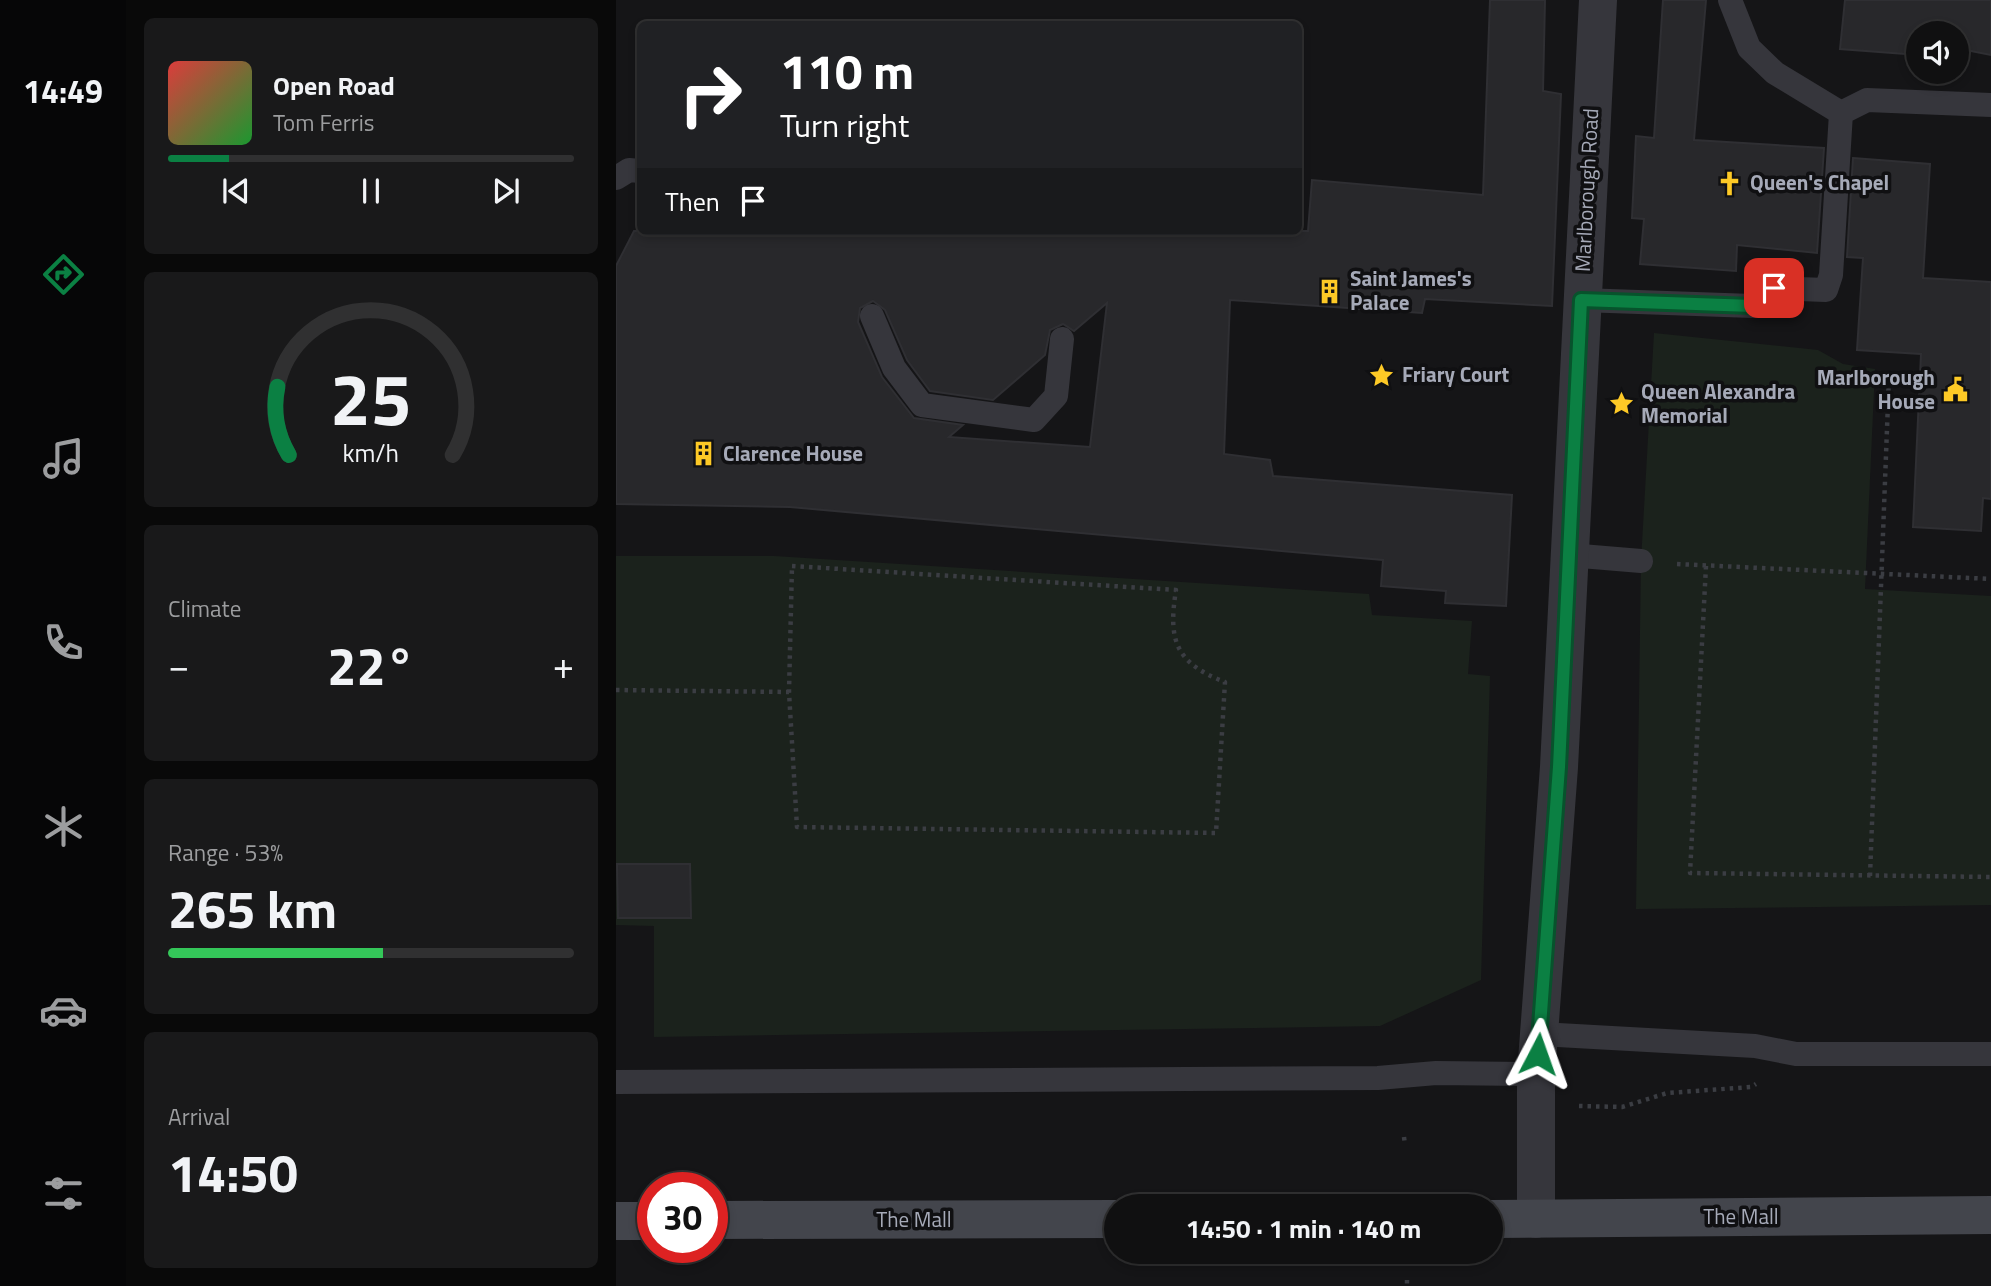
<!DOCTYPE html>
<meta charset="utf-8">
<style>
body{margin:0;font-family:"Titillium Web",sans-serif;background:#19191a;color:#f1f3f6;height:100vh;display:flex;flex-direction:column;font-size:26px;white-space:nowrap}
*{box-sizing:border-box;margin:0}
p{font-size:23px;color:#9c9d9f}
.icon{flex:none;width:38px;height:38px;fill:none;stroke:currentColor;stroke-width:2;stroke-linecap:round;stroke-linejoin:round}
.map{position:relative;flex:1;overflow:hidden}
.drawer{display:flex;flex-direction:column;gap:18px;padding:18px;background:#090909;width:490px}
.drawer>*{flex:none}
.guide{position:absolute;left:21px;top:21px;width:665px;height:214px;border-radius:10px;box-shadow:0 4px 10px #0003,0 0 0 2px #303031;background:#202124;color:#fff;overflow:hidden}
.controls{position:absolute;left:1290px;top:21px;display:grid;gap:14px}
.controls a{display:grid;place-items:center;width:63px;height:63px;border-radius:50%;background:#101011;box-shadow:0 4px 10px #0003,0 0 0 2px #303031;font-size:35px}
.speed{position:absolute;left:21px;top:1172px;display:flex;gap:14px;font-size:35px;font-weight:700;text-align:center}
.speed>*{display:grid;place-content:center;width:91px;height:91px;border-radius:50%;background:#101011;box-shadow:0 4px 10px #0003,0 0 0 2px #303031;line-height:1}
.speed .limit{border:10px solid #d22;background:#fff;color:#111}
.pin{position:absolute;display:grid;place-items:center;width:60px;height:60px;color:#fff;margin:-30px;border-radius:14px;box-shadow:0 4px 10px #0006}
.me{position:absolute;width:77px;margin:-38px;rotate:4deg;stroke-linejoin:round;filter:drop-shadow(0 0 5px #0008)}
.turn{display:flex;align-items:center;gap:24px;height:147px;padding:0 28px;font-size:32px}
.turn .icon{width:91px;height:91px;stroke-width:2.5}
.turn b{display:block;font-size:49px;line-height:60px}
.then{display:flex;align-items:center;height:66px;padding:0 28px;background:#0003;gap:14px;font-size:26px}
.big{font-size:52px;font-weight:700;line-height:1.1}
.drawer .card{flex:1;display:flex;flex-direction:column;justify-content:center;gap:10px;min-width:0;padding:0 24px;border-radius:10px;background:#19191a}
.drawer .dial{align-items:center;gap:0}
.dial svg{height:182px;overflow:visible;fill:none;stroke:#303031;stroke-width:7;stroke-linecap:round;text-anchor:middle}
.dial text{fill:#f1f3f6;stroke:none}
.song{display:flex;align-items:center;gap:21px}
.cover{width:84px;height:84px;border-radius:10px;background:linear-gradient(135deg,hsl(0 70% 55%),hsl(130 70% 35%))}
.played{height:7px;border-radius:4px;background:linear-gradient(90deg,#0b8043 15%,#303031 15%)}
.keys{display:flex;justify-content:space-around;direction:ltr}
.heat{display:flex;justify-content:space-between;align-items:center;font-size:38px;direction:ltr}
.charge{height:10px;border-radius:5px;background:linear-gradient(90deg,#34c759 53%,#303031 0)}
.trip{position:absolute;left:488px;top:1194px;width:399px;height:70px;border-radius:35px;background:#101011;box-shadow:0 4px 10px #0003,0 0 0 2px #303031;font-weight:700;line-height:70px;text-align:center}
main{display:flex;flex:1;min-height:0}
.menu{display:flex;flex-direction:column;width:126px;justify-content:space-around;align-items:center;background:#060607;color:#9c9d9f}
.menu .icon{width:49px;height:49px}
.menu .active{color:#0b8043}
.menu b{font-size:32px;color:#f1f3f6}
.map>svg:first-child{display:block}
.green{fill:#1b221c}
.building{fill:#28282b;stroke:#2f2f33;stroke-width:2;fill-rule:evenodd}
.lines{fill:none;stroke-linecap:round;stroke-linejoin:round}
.path{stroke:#3b3d43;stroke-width:4.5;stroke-dasharray:3.5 5;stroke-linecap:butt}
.lane{stroke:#36363c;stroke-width:24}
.street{stroke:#36363c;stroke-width:38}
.secondary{stroke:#43454c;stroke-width:38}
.route-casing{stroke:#07532c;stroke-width:18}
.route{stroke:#0b8043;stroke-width:12}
.labels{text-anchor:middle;stroke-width:7;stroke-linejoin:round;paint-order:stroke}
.poi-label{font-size:21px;font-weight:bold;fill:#a6aab8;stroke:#101012;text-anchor:start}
.street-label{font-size:21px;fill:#a6aab8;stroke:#101012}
</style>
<main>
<nav class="menu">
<b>14:49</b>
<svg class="icon active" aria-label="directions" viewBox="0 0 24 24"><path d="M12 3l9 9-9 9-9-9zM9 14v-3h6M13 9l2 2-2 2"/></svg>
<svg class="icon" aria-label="music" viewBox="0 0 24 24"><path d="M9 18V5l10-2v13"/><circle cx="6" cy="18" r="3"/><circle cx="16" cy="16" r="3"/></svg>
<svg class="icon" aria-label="phone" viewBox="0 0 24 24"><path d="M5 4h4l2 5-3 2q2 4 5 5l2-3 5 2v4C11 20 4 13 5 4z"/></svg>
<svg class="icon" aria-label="climate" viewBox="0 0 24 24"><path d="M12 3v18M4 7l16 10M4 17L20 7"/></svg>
<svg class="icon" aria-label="car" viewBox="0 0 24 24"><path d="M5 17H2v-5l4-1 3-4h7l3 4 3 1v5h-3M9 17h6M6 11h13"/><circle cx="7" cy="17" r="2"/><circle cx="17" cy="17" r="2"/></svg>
<svg class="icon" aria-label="filters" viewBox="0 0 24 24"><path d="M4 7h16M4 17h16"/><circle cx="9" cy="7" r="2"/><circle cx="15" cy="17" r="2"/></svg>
</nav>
<section class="drawer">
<div class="card">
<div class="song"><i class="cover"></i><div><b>Open Road</b><p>Tom Ferris</p></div></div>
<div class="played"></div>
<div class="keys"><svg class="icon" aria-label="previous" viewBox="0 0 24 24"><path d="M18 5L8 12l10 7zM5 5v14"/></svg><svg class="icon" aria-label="pause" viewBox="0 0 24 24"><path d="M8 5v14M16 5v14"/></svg><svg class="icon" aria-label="next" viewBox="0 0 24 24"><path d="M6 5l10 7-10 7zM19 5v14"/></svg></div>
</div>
<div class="card dial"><svg viewBox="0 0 100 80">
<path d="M14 69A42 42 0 1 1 86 69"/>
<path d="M14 69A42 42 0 0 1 9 39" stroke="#0b8043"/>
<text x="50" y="56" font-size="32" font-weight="700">25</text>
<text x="50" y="72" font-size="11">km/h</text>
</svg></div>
<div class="card"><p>Climate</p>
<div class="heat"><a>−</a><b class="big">22°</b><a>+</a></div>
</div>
<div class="card"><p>Range · 53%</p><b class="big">265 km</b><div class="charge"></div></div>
<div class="card"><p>Arrival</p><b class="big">14:50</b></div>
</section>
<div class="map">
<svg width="1375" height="1286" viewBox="0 0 1375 1286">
<rect width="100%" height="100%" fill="#151517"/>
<path class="green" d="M1038 333 1202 350 1227 364 1259 369 1249 589 1375 596V905L1020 909 1025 561Z
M0 556H158L753 594 756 615 856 621 852 674 874 676 865 980 764 1026 38 1037V926L0 925Z"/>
<path class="building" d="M874 0H929L927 91 945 94 936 306 809 299 806 313 614 300 608 454 654 460 657 476 896 495 890 606 829 603 830 591 765 586 767 560 174 507 0 504V266L18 231H692L696 180 867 195ZM257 301 269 310 291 360 314 391 377 400 429 355 434 330 447 324 458 331 491 303 474 447 333 437 347 425 298 418 266 377 242 322 244 308Z
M1047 0H1090L1078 140 1208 148 1201 253 1121 245 1120 271 1024 264 1028 219 1016 218 1020 136 1038 138Z
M1229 0H1375V55L1345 49 1344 59 1340 58V33H1302V55L1224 49Z
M1237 158 1314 164 1307 278 1375 282V499L1367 498 1365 531 1297 527 1305 354 1241 350 1247 258 1231 257Z
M1 864H74L75 918H2Z"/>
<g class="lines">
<path class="path" d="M1061 564 1375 579
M176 566 560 590C552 640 559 663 609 682L600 833 181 827 173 692Z
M1090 566 1074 873 1375 877
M0 690 173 692
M1254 876 1273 376
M963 1106 1006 1107 1051 1093 1135 1087 1140 1084
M788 1137 789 1145
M791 1280V1286"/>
<path class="lane" d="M1225 113 1251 100 1375 105
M0 178 13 170 24 171
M965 300 1137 306 1158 288 1210 290 1215 275 1225 113 1159 73 1133 48 1114 0
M256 316 278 368 306 405 418 420 440 396 446 339
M953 555 1025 561
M924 1034 1139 1046 1180 1054H1375
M0 1082 762 1078 820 1073 920 1074"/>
<path class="street" d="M920 1219V1074L943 767 982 0"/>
<path class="secondary" d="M875 1219 1375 1215
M96 1220 500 1219
M0 1221H37"/>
</g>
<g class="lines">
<defs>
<path id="route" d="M922 1054 943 767 965 300 1137 306 1158 288"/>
</defs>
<use href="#route" class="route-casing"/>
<use href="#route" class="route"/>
</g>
<defs>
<symbol id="church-bare" viewBox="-9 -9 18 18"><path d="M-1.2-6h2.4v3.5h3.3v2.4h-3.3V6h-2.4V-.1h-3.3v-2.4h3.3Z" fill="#fdc926" stroke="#101012" stroke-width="2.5" paint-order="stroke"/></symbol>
<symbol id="building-bare" viewBox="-9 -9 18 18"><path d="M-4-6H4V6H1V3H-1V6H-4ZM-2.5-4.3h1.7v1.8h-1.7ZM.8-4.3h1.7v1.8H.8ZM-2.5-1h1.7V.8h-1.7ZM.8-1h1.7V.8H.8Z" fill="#fdc926" stroke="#101012" stroke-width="2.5" paint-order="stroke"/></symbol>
<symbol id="sight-bare" viewBox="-9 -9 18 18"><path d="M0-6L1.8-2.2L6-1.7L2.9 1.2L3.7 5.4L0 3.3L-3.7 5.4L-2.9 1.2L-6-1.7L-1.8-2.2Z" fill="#fdc926" stroke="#101012" stroke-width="2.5" paint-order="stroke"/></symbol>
<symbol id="civic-bare" viewBox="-9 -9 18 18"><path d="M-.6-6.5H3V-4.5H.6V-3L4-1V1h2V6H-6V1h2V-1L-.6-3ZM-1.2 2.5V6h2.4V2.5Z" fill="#fdc926" stroke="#101012" stroke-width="2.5" paint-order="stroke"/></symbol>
</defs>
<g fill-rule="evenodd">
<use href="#church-bare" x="1096" y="166" width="35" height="35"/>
<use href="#building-bare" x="696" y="274" width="35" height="35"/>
<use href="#sight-bare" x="748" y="358" width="35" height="35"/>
<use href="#civic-bare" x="1322" y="372" width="35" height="35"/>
<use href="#sight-bare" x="988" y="386" width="35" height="35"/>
<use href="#building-bare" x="70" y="436" width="35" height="35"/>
</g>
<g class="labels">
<g class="poi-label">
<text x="1134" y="190">Queen's Chapel</text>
<text x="734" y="286">Saint James's<tspan x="734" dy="24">Palace</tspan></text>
<text x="786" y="382">Friary Court</text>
<text x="1319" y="385" text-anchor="end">Marlborough<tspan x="1319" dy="24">House</tspan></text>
<text x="1025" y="399">Queen Alexandra<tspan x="1025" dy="24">Memorial</tspan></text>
<text x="107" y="461">Clarence House</text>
</g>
<g class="street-label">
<text transform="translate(971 190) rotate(-87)" y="7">Marlborough Road</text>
<text x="1125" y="1224">The Mall</text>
<text x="298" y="1227">The Mall</text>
</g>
</g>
</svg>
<div class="controls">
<a><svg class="icon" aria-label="sound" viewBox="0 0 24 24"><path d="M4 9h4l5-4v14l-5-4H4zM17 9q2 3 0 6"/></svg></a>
</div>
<div class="speed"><div class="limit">30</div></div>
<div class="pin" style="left:1158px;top:288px;background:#d93025"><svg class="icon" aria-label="arrive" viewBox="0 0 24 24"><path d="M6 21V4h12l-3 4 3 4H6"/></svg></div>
<svg class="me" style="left:922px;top:1054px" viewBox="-20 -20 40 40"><path d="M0-17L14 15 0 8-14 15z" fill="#0b8043" stroke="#fff" stroke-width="4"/></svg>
<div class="trip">14:50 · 1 min · 140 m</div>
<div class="guide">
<div class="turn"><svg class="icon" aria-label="right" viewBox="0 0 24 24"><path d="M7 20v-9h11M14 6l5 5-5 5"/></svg><div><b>110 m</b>Turn right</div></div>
<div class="then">Then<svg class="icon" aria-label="arrive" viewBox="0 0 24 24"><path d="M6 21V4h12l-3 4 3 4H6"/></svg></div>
</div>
</div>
</main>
